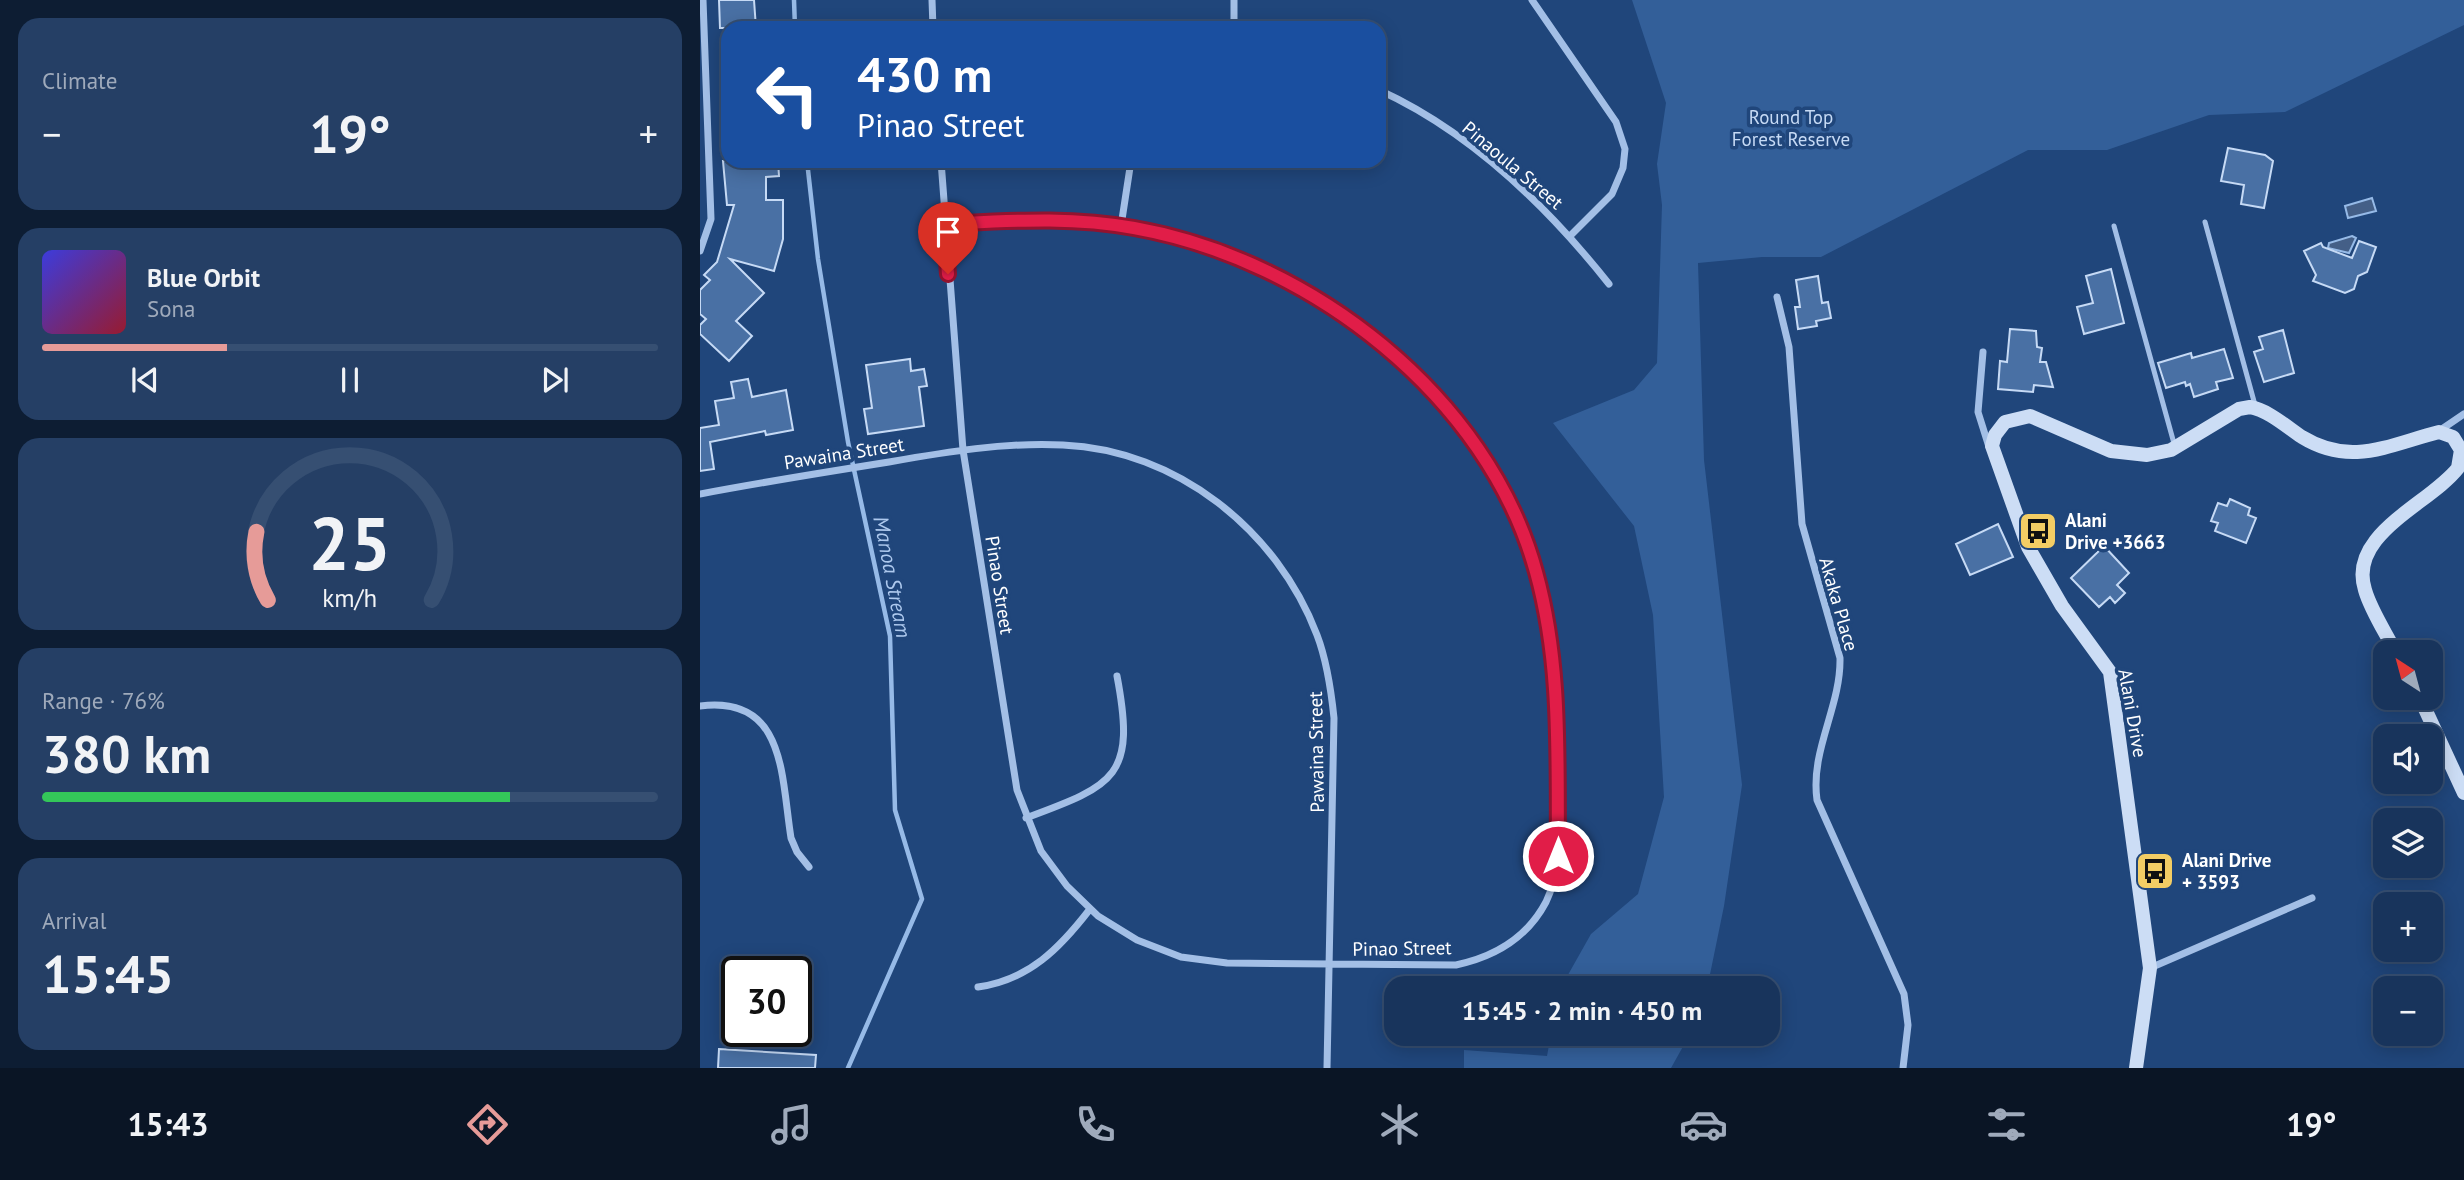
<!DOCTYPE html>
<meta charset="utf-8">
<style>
body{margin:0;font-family:"PT Sans",sans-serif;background:#253f65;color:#f1f3f6;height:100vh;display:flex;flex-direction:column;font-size:26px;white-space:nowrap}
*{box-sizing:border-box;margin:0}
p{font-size:23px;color:#9faabb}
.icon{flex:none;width:38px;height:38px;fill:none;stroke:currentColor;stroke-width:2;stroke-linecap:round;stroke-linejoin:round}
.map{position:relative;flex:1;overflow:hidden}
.side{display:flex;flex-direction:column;gap:18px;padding:18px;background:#0d1d33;width:700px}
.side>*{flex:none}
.hud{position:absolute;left:21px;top:21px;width:665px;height:147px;border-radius:21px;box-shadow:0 4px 18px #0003,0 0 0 2px #364f72;background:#1a4fa0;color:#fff;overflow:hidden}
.needle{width:46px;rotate:324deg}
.tools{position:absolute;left:1673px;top:640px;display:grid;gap:14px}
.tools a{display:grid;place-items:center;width:70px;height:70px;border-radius:14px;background:#18345c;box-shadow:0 4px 18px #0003,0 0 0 2px #364f72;font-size:35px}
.speed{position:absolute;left:21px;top:956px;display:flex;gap:14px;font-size:35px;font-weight:700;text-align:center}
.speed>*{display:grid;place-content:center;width:91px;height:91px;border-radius:50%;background:#18345c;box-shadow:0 4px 18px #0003,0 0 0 2px #364f72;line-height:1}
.speed .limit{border:4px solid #111;border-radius:10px;background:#fff;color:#111}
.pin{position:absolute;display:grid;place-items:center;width:60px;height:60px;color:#fff;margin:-72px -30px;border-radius:50% 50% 50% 0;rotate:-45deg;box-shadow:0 0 7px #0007}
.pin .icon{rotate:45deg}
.me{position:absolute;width:77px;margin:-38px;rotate:0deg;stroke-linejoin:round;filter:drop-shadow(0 0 5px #0008)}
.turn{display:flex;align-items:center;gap:24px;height:147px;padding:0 21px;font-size:32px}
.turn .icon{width:91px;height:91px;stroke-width:2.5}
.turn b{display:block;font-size:49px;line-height:60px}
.big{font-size:52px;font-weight:800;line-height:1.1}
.side .widget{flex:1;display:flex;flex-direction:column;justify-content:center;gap:10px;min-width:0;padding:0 24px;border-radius:21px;background:#253f65}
.side .dial{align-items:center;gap:0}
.dial svg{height:182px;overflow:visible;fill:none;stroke:#364f72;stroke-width:7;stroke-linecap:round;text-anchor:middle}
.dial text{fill:#f1f3f6;stroke:none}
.song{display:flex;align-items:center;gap:21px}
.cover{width:84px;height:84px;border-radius:10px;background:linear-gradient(135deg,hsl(240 70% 55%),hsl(350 70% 35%))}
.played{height:7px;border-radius:4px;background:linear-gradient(90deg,#e69b98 30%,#364f72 30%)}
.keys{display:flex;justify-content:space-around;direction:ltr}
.heat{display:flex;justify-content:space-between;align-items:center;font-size:38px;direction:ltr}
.charge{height:10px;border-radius:5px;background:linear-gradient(90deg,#34c759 76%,#364f72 0)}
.trip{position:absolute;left:684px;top:976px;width:396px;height:70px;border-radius:21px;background:#18345c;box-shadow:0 4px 18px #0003,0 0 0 2px #364f72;font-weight:800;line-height:70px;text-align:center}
.menu{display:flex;height:112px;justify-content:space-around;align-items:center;background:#0a1525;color:#9faabb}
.menu .icon{width:49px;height:49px}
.menu .active{color:#e69b98}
.menu b{font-size:32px;color:#f1f3f6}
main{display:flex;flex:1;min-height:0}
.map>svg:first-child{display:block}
.green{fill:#335f99}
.water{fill:#445f87;stroke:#96bae7;stroke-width:2}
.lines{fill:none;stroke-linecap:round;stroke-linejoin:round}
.stream{stroke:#96bae7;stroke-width:4.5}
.building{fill:#4970a4;stroke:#c6daf5;stroke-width:2}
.lane{stroke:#a3bfe6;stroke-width:5}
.street{stroke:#a3bfe6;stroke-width:7}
.secondary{stroke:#ccddf5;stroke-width:14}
.route-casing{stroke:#92132f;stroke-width:18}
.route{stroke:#e11d48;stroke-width:12}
.labels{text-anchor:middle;stroke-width:7;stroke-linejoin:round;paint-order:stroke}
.park-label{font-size:19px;fill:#c6daf5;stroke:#20467b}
.street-label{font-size:19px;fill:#fff;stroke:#20467b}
.poi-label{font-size:19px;font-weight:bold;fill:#fff;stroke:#20467b;text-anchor:start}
.water-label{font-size:21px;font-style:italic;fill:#aec9ee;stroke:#20467b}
</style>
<main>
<section class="side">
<div class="widget"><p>Climate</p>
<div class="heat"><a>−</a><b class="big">19°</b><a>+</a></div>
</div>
<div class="widget">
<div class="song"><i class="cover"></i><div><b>Blue Orbit</b><p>Sona</p></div></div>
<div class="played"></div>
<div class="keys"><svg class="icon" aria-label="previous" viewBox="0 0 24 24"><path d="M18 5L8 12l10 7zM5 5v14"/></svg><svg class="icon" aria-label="pause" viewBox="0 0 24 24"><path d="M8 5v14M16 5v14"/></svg><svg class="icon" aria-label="next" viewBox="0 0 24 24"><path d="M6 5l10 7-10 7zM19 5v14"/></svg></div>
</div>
<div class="widget dial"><svg viewBox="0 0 100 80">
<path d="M14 69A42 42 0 1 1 86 69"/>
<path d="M14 69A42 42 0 0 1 9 39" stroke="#e69b98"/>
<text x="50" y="56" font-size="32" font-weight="700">25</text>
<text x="50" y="72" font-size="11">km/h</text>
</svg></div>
<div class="widget"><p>Range · 76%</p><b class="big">380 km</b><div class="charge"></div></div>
<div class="widget"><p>Arrival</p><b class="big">15:45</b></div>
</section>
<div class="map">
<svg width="1764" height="1068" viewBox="0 0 1764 1068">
<rect width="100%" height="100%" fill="#20467b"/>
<path class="green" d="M932 0H1764V25L1585 112 1509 115 1407 150H1328L1121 257H1062L998 263 1004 460 1042 785 1024 906 1007 989H860L891 934 938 894 964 797 953 615 934 526 853 423 934 390 957 363 962 205 957 164 966 103Z
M851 1034H990L971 1068H764V1050L847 1056Z"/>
<path class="water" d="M1672 198 1676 211 1648 218 1645 206Z
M1652 236 1656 238 1649 253 1628 248 1629 243Z"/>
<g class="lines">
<path class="stream" d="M94 0 95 28
M107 161 118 259 148 442 190 636 195 810 222 899 148 1068"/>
</g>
<path class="building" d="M19 0H54L56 28H20Z
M1528 148 1565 155 1573 161 1564 208 1541 204 1544 185 1521 181Z
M23 161H78L79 176 66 177V200H83V239L74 271 30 259 64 293 36 321 52 336 29 361 0 334V325L6 319 0 314V290L10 280 4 275 17 262 34 205H27Z
M1659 241 1676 247 1667 272 1658 276 1654 289 1645 293 1613 281 1616 275 1604 251 1621 243 1623 247 1652 258Z
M1411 269 1424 323 1384 334 1377 307 1393 303 1386 276Z
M1118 276 1122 303 1128 302 1131 318 1116 321 1117 326 1098 329 1095 307H1100L1096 280Z
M1310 329 1336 331 1337 347 1342 348 1340 362H1346L1353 387 1334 385 1333 392 1298 389 1300 361 1307 362Z
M1583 330 1594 373 1564 382 1554 352 1563 349 1559 337Z
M1524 349 1533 378 1516 382 1518 389 1494 397 1490 384 1486 386 1485 382 1466 388 1458 363 1491 353 1492 358Z
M210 359 211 371 224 369 227 386 219 387 224 426 168 434 164 409 172 408 166 365Z
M48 379 52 397 86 390 93 430 66 435 65 431 10 442 14 469 0 471V428L19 425 15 401 34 398 31 382Z
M1530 499 1550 508 1548 515 1556 518 1546 543 1515 531 1518 523 1511 521 1518 503 1527 506Z
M1298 524 1313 557 1270 575 1256 544Z
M1404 546 1429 573 1417 585 1425 593 1415 603 1410 597 1399 607 1371 578Z
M19 1049 116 1055 115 1068H18Z"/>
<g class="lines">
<path class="lane" d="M1505 222 1555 405
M1414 226 1475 447"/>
<path class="street" d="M232 0 233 28
M534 0V28
M832 0 916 122 925 149 923 168 912 194 871 235
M679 90C771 132 847 206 909 284
M241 161 263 450 317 790 341 851 367 886 398 916 437 940 481 957 527 963 756 965C794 957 827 938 846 902 862 869 858 831 858 796 857 685 853 575 796 476 755 406 688 342 619 299 494 220 386 217 244 224
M421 226 431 161
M0 251 11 219 3 0
M1077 297 1089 347 1102 524 1140 658C1141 707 1110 750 1117 800L1204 994 1208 1025 1203 1068
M1283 352 1278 412 1289 447
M1739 431 1764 414
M0 494C63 482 126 472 189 462 246 452 305 442 363 445 477 450 577 530 617 635 627 661 631 689 634 718L627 1068
M0 706C86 695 81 776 91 838L97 852 109 867
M326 818C416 785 436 776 417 676
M1450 968 1612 898
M278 987C329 980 360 948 390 909"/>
<path class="secondary" d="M1720 698 1764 793
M1436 1068 1450 968 1410 672 1362 606 1328 547 1292 446 1295 435 1305 422 1330 416 1411 451 1447 455 1471 450 1539 409 1550 407C1568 410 1587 427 1602 437 1651 467 1688 445 1739 432L1753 437 1761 450 1758 468C1730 504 1647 534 1665 590 1671 611 1686 633 1696 653"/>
</g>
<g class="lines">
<defs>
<path id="route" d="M248 274 244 224C308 221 371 216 434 228 610 259 788 396 836 572 862 665 857 761 858 856"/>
</defs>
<use href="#route" class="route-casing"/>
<use href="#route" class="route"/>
</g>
<defs>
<symbol id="bus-square" viewBox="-11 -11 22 22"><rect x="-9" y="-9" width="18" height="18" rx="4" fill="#f3cd64" stroke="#20467b"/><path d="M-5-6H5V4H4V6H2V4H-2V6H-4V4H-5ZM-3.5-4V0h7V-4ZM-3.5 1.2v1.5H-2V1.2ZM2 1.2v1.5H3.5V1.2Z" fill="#111"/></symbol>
</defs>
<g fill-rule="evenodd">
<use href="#bus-square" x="1316" y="509" width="44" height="44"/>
<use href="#bus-square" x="1433" y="849" width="44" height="44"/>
</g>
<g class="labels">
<g class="park-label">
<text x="1091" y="124">Round Top<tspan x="1091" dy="22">Forest Reserve</tspan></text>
</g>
<g class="street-label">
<text transform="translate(813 165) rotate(40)" y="7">Pinaoula Street</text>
<text transform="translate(144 453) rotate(-9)" y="7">Pawaina Street</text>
<text transform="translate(300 585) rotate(81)" y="7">Pinao Street</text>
<text transform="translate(1139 604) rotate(74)" y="7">Akaka Place</text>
<text transform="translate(1433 713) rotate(80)" y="7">Alani Drive</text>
<text transform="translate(616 752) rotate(-91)" y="7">Pawaina Street</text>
<text transform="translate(702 948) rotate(-1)" y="7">Pinao Street</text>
</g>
<g class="poi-label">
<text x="1365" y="527">Alani<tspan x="1365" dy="22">Drive +3663</tspan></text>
<text x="1482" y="867">Alani Drive<tspan x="1482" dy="22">+ 3593</tspan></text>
</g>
<g class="water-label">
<text transform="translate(192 577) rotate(79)" y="7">Manoa Stream</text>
</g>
</g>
</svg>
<div class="tools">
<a><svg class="needle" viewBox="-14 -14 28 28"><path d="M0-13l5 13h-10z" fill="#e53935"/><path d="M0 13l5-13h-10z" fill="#9faabb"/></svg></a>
<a><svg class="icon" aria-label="sound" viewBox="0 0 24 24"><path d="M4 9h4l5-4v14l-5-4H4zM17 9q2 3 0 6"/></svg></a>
<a><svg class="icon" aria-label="layers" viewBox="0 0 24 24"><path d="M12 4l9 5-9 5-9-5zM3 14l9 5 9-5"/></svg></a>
<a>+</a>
<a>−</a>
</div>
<div class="speed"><div class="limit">30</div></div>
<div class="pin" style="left:248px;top:274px;background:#d93025"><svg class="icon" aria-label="arrive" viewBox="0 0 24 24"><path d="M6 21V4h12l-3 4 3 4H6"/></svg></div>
<svg class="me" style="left:858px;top:856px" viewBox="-20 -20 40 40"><circle r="17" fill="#e11d48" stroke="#fff" stroke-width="3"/><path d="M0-11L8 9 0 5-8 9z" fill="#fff"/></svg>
<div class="trip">15:45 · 2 min · 450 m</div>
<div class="hud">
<div class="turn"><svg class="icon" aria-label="left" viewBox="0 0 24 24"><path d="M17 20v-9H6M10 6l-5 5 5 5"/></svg><div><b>430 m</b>Pinao Street</div></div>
</div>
</div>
</main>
<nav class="menu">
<b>15:43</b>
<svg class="icon active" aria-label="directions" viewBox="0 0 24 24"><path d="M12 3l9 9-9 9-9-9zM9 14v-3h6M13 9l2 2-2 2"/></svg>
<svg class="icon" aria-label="music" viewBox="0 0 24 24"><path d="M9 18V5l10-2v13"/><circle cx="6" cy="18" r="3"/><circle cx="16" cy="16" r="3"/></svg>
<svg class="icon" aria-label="phone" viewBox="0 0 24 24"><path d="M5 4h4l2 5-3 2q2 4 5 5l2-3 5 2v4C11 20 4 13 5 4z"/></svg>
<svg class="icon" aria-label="climate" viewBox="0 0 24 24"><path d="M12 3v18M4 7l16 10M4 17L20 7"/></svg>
<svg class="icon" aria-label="car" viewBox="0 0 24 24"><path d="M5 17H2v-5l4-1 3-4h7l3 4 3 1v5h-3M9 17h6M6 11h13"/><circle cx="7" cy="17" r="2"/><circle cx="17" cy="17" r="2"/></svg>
<svg class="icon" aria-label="filters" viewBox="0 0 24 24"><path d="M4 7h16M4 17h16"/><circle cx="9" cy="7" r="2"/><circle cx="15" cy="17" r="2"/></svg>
<b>19°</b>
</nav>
